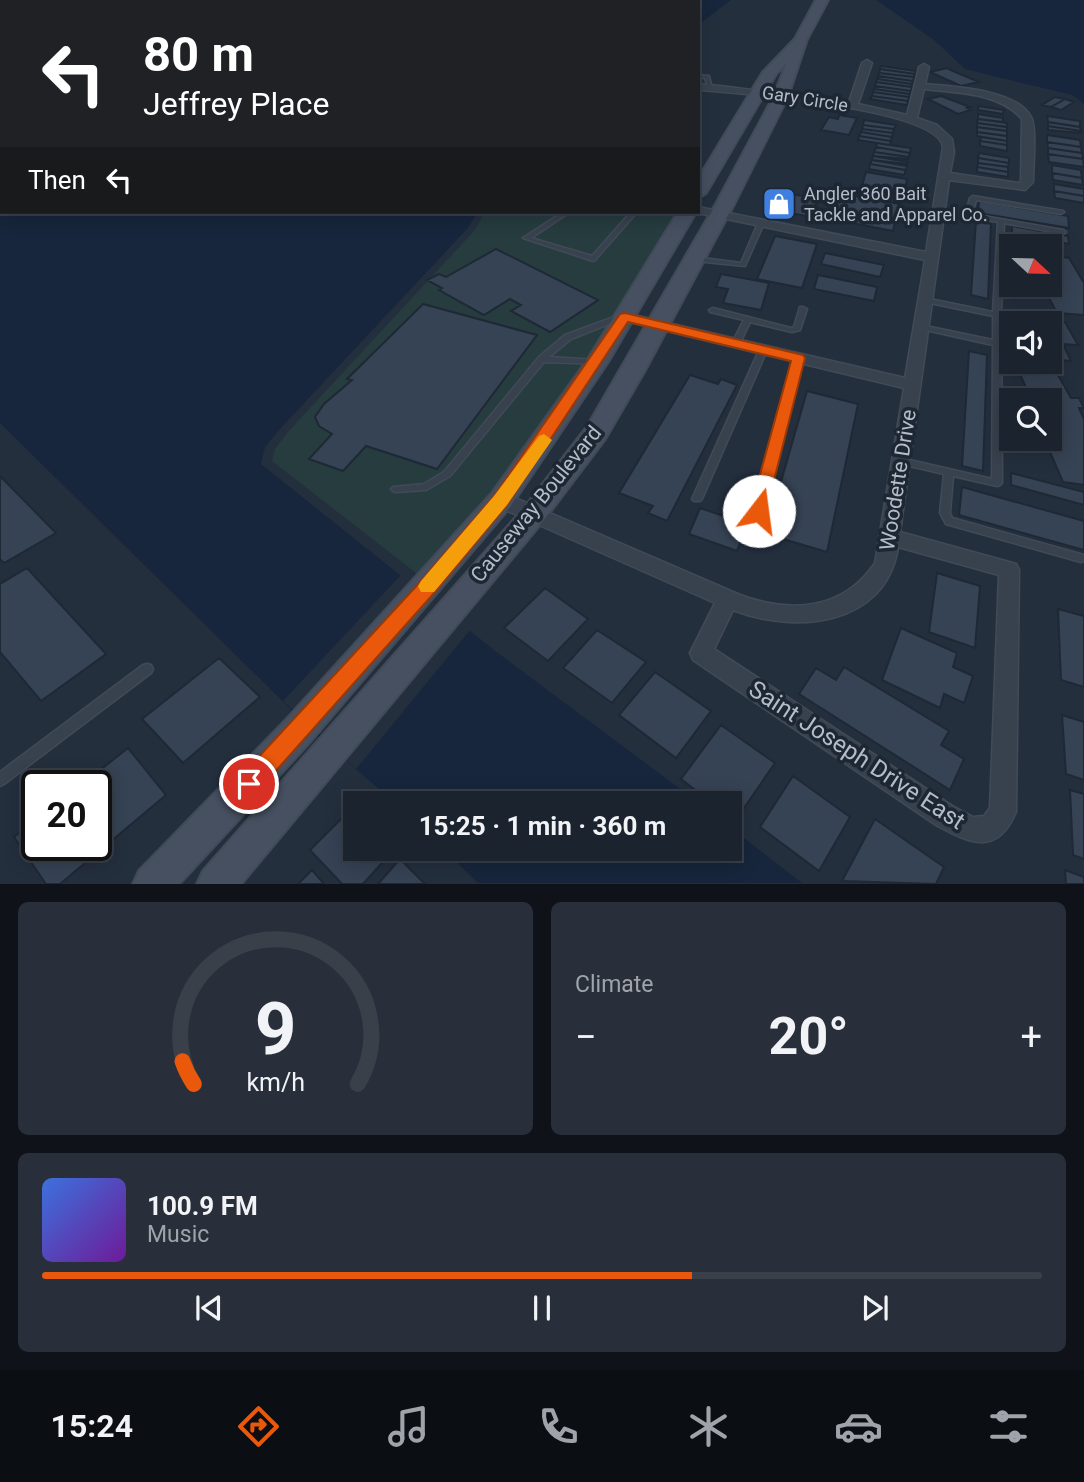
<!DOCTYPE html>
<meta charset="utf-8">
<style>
body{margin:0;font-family:Roboto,sans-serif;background:#282f3a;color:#f1f3f6;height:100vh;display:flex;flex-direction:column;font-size:26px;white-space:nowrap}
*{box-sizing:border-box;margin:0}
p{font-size:23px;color:#a0a4aa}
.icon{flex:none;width:38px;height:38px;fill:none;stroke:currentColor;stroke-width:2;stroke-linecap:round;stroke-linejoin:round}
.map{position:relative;height:884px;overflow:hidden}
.details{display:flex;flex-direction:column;gap:18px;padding:18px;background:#0f1319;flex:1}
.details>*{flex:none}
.banner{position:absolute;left:0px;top:0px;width:700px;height:214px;box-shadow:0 4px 18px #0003,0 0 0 2px #39404a;background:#202124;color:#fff;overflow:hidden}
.needle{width:46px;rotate:112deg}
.tools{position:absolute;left:999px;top:234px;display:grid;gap:14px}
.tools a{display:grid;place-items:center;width:63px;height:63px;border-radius:0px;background:#1b232e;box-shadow:0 4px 18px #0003,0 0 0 2px #39404a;font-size:35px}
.speed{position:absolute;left:21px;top:770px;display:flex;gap:14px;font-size:35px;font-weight:700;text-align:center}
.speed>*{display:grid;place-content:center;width:91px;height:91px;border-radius:50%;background:#1b232e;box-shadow:0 4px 18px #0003,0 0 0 2px #39404a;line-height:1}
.speed .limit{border:4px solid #111;border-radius:10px;background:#fff;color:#111}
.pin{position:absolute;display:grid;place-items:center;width:60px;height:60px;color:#fff;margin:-30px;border:4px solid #fff;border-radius:50%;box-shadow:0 2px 7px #0007}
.me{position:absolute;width:77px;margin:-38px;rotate:15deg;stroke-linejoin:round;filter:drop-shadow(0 0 5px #0008)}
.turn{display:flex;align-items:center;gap:24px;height:147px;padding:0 28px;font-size:32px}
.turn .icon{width:91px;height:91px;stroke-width:2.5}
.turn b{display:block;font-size:49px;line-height:60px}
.then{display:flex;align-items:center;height:66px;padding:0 28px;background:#0003;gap:14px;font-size:26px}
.big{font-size:52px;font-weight:700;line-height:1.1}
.details .tile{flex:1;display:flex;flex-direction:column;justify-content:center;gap:10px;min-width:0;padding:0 24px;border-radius:10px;background:#282f3a}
.details .dial{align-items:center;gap:0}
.dial svg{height:182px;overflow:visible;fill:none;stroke:#39404a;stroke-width:7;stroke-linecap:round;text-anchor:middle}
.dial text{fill:#f1f3f6;stroke:none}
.song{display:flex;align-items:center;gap:21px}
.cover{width:84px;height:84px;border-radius:10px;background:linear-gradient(135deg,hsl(220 70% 55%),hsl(280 70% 35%))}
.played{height:7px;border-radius:4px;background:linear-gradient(90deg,#ea580c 65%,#39404a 65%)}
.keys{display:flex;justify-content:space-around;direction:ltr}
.heat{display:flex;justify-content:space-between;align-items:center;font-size:38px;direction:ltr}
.details .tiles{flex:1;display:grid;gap:18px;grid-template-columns:1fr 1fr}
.tile:last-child{grid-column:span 2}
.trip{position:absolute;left:343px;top:791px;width:399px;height:70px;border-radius:0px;background:#1b232e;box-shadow:0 4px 18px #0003,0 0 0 2px #39404a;font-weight:700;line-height:70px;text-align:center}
.tab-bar{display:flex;height:112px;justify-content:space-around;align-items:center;background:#0b0e12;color:#a0a4aa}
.tab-bar .icon{width:49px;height:49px}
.tab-bar .selected{color:#ea580c}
.tab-bar b{font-size:32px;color:#f1f3f6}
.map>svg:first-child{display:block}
.green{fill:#263c3f}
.water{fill:#17263c}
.pier{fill:#242f3e}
.building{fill:#364354;stroke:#1f2835;stroke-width:2}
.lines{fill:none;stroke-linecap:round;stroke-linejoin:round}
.lane-casing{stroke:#414a57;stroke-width:3}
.street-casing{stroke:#414a57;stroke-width:3}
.secondary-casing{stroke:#414a57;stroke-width:4}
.lane{fill:#38414e;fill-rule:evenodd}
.street{fill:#38414e;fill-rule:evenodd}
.secondary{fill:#465061;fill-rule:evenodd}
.route{fill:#ea580c;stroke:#983908;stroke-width:2}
.slow{fill:#f59e0b}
.labels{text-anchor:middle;stroke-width:7;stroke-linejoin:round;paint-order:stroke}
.far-street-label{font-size:18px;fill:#b4bcc9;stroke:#1d2633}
.far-poi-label{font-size:18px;fill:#b4bcc9;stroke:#1d2633;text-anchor:start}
.street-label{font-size:21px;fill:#b4bcc9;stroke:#1d2633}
.near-street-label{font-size:24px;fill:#b4bcc9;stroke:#1d2633}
</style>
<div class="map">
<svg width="1084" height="884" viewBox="0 0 1084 884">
<rect width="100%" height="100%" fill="#242f3e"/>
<path class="green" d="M478 212H678C619 309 560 407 490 496 467 524 443 550 420 576L272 461 275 449 287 433 474 231 482 217Z"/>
<path class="water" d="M0 0H731L698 25V2H2V212H470L475 217 467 229 279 430 265 447 261 464 494 650 699 803H395L319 737 0 423Z
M876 0H1084V104L1072 95 965 69 934 40Z
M730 827 802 883H478L443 849H730Z"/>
<path class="pier" d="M401 575 470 630 356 769 283 701Z"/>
<path class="building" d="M881 66 916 71 915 74 880 69Z
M947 68 953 71 979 82 961 86 930 72Z
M880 69 915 74 914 77 879 73Z
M879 73 914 77 913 81 878 76Z
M878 76 913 81 912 84 877 79Z
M877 79 912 84V87L876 82Z
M876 82 912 87 911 91 875 86Z
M875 86 911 91 910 94 874 89Z
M874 89 910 94 909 97 873 92Z
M873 92 909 97 908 101 872 96Z
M872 96 908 101 907 105 870 99Z
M941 96 970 107 967 108 971 110 958 114 928 99Z
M1055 97 1065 99 1051 107 1042 105Z
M1065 99 1074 102 1061 110 1051 107Z
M978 106 1004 110 1003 114 978 110Z
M978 114 1003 118V122L978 119Z
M839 115 857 118 849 135 821 130 829 117 838 119Z
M1047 116 1080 121V127L1048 122Z
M978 119 1007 123V127L977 123Z
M864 120 896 125 894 129 863 125Z
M1048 122 1080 127 1081 131 1048 126Z
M977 123 1007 127V131L977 127Z
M863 125 894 129 893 133 862 129Z
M1048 126 1081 131V133L1048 130Z
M977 127 1007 131V136L977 132Z
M862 129 893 133 892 137 861 132Z
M861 132 892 137 891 141 859 136Z
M977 132 1007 136V141L977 136Z
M1047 135 1080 140 1081 147 1047 142Z
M859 136 891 141 890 145 877 143 858 140Z
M981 137 1007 141V145L980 141Z
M980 141 1007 145V151L980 146Z
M1047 142 1081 147 1082 153 1048 148Z
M877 143 890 145 911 148 910 153 876 147Z
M876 147 910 153 909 157 874 152Z
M1048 148 1082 153 1083 159 1048 154Z
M874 152 909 157 908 159 873 156Z
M979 153 1009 158V163L978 158Z
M1048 154 1083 159 1084 167 1049 162Z
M873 156 908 162 907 164 872 160Z
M978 158 1009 163 1008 167 978 163Z
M872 160 907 166 906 170 870 164Z
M978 163 1008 167V172L977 167Z
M870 164 906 170 904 175 869 169Z
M1052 165 1081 170 1082 178 1052 173Z
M977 167 1008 172V177L977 172Z
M866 172 907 179 903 200 860 193Z
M1052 173 1082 178 1083 185 1053 180Z
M1054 184 1084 189V196L1054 191Z
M777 191 818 199 815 208 825 210 822 219 780 211 782 207 772 205Z
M1054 191 1084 196V203L1055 198Z
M840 193 899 204 893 231 832 219Z
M979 201 1068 216 1069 228 978 213Z
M976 221 991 224 988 299 971 295Z
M1012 226 1068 236 1069 244 1012 233Z
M775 236 817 244 802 288 757 279Z
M1019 239 1054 242 1063 257 1069 258 1084 283V315L1057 313 1042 285H1050V247H1023Z
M496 249 598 300 550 332 511 311 521 305 510 299 484 315 439 290 442 288 427 280 439 274 446 277Z
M825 253 884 265 880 277 821 264Z
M721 274 769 283 761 310 723 303 728 289 716 287Z
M818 275 877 287 874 301 814 289Z
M423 304 537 335 437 469 366 446 343 471 309 459 332 434 319 426 315 417 324 404 352 380 347 379Z
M1021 319 1065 322 1078 345 1063 344 1071 361 1050 359V324H1023Z
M969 351 987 355 983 471 962 466Z
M1019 372 1058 375 1071 398H1079L1084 408H1079L1084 419V485L1063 482 1049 450H1053L1048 439 1050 401H1032Z
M690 375 718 384 721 379 737 385 667 521 648 513 653 506 619 493Z
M807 391 858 404 827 552 766 534Z
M1011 473 1084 492V505L1011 485Z
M0 476 56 533 4 563 0 559Z
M962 487 1084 521V550L959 515Z
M700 508 748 524 737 551 689 534Z
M27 568 106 654 41 701 0 652V584Z
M937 573 980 586 975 648 929 632Z
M545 588 588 619 548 661 504 628Z
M1058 609 1084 616V687L1061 680Z
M901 628 957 653 953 667 973 676 964 703 944 694 940 708 882 680Z
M597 630 646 662 612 703 563 668Z
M219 658 260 697 183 763 142 719Z
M844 667 949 731 941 745 964 759 950 790 799 694 816 668 836 680Z
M655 672 711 711 676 758 619 715Z
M1062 715 1084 722V780L1066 774Z
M721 725 775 763 735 821 730 817V803H712L681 779Z
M128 748 166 795 60 884H46L14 837 37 820V845H96V786H80Z
M793 776 850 817 819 871 760 827Z
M1070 790 1084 794V859L1073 855Z
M349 811 355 817V849H387L391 853 363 884H342L310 850Z
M875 819 944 867 936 884 842 881Z
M400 859 425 884H378Z
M312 870 324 884H298Z
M1065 870 1084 877V884H1066Z"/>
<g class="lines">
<defs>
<path id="lane" d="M698 75 709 76 712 88H708L705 78 698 77Z
M973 196 1063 211 1064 212 1061 214 976 200 972 214 1063 230 1066 232 1063 234 1004 223 1001 315 1002 483 1000 485 997 486 953 476 950 513 952 518 1084 555V561L1081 562 946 524 940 513 944 474 901 464 897 461 901 458 992 479 993 345 921 329 917 327 921 325 993 340V316L925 302 921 300 925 298 993 312 998 222 939 212 936 210 939 208 966 213 970 198Z
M563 212H570L531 238 592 256 631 212H637L595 260 593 261 523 238Z
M761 221 764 223 745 266 695 261 692 259 695 257 741 263 758 223Z
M800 307H803L807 309 800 330 792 332 750 322 740 343 736 345 732 343 744 320 710 312 709 310 713 308 791 328 794 327Z
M617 316H620L624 318 571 339 549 357 597 360 601 362 600 364 544 362 450 476 426 490 396 492 393 491 391 489 393 487 424 484 444 472 539 357 565 335Z
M760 348H763L767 350 702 499 700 501H694L692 499Z
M795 356H798L802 358 764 511 762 514H756L754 511Z
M147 664 151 665 153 669 151 673 4 784 0 786V772L143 665Z"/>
<path id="street" d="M867 60 872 63 858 104 907 115 919 67 924 64 929 67 925 84C953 87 1016 89 1031 117 1037 128 1033 168 1033 182L1025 190 949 180 900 532 1009 562 1016 564 1019 570 1016 812C997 857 969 843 936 825L693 660 690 653 715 603 494 505 492 500 494 495H508L740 595C792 614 843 610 875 563L904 388 625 321 618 317 625 313 905 378 925 260 692 212H698V207L926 252 943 147C938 108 737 93 698 90V84L720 86 849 102 862 63ZM924 89C956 93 999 92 1022 119L1021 181 1018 183 950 173 954 152 952 139 937 125 917 118ZM898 547 999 575 990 808 984 816 973 817 954 807 714 649 733 610C794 634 886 627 898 547Z"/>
<path id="secondary" d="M816 0H828L807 39 788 96 734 204 644 372 605 439 543 521 241 884H197L203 871 525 507 587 427 716 204 774 96 787 62 776 74 706 193 698 198V179L763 72 795 39Z
M678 212H696L608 362 510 507 309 743 179 884H133L139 871 285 721 492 493 588 359Z"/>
</defs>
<use href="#lane" class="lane-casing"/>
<use href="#street" class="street-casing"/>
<use href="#secondary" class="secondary-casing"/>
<use href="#lane" class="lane"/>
<use href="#street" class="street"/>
<use href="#secondary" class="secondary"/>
</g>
<path class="route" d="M625 313 803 355 805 358 765 516 759 518 750 511 791 361 628 322 507 505 435 592 257 792 249 795 241 792 238 784 241 776 421 581 494 496 620 314Z"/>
<path class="slow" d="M544 434 552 440 507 505 434 592H421L418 586 421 581 494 496 539 436Z"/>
<defs>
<symbol id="shop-square" viewBox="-11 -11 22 22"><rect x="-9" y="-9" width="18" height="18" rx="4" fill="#3f7fe0" stroke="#1d2633"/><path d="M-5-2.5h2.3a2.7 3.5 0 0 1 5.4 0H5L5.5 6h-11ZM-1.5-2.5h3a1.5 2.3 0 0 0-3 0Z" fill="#fff"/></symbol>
</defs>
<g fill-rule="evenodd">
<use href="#shop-square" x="760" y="185" width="38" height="38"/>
</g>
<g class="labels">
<g class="far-street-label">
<text transform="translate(805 99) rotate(9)" y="6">Gary Circle</text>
</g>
<g class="far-poi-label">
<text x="804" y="200">Angler 360 Bait<tspan x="804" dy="21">Tackle and Apparel Co.</tspan></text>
</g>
<g class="street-label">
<text transform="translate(898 480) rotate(-81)" y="7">Woodette Drive</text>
<text transform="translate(536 504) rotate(-51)" y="7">Causeway Boulevard</text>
</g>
<g class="near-street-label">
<text transform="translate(857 755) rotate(33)" y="8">Saint Joseph Drive East</text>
</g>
</g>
</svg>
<div class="tools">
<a><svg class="needle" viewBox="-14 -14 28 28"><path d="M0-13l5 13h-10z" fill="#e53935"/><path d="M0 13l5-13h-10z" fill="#a0a4aa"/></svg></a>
<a><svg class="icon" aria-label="sound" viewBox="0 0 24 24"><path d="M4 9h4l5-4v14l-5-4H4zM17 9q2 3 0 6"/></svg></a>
<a><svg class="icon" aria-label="search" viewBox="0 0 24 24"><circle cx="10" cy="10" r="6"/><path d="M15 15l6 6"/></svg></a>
</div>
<div class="speed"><div class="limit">20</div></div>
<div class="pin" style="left:249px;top:784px;background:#d93025"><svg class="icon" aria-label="arrive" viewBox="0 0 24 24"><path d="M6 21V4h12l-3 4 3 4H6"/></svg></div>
<svg class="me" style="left:759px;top:511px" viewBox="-20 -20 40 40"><circle r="19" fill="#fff"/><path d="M0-13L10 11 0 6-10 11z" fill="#ea580c"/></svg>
<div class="trip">15:25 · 1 min · 360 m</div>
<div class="banner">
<div class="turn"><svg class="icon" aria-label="left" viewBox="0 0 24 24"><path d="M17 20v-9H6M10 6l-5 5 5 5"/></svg><div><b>80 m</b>Jeffrey Place</div></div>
<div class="then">Then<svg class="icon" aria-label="left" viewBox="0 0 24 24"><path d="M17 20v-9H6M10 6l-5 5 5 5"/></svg></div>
</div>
</div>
<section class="details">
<div class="tiles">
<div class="tile dial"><svg viewBox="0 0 100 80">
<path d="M14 69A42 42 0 1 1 86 69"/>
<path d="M14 69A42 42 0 0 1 9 59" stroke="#ea580c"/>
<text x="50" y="56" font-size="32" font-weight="700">9</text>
<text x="50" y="72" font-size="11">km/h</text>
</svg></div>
<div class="tile"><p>Climate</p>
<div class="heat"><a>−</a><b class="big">20°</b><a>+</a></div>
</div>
<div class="tile">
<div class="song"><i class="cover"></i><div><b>100.9 FM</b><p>Music</p></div></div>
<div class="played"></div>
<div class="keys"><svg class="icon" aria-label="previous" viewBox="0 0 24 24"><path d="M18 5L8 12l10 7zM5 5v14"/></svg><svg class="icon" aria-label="pause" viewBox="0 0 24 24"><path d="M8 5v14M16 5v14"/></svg><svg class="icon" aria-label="next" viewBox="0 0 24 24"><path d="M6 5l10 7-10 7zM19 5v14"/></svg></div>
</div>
</div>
</section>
<nav class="tab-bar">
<b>15:24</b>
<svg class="icon selected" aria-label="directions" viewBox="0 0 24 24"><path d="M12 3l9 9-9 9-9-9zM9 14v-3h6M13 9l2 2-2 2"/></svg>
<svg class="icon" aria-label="music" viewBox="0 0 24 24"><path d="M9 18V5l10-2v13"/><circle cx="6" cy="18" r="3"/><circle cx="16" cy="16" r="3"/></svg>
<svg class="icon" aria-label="phone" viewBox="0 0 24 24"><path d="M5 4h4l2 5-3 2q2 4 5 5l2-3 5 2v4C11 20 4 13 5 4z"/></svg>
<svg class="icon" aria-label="climate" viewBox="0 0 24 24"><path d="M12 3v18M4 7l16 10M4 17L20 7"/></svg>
<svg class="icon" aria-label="car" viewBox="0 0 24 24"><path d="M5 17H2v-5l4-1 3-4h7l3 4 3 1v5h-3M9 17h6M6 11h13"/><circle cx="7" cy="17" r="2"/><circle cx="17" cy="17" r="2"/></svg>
<svg class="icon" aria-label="filters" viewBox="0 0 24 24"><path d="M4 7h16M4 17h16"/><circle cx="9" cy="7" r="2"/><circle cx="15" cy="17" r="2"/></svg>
</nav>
